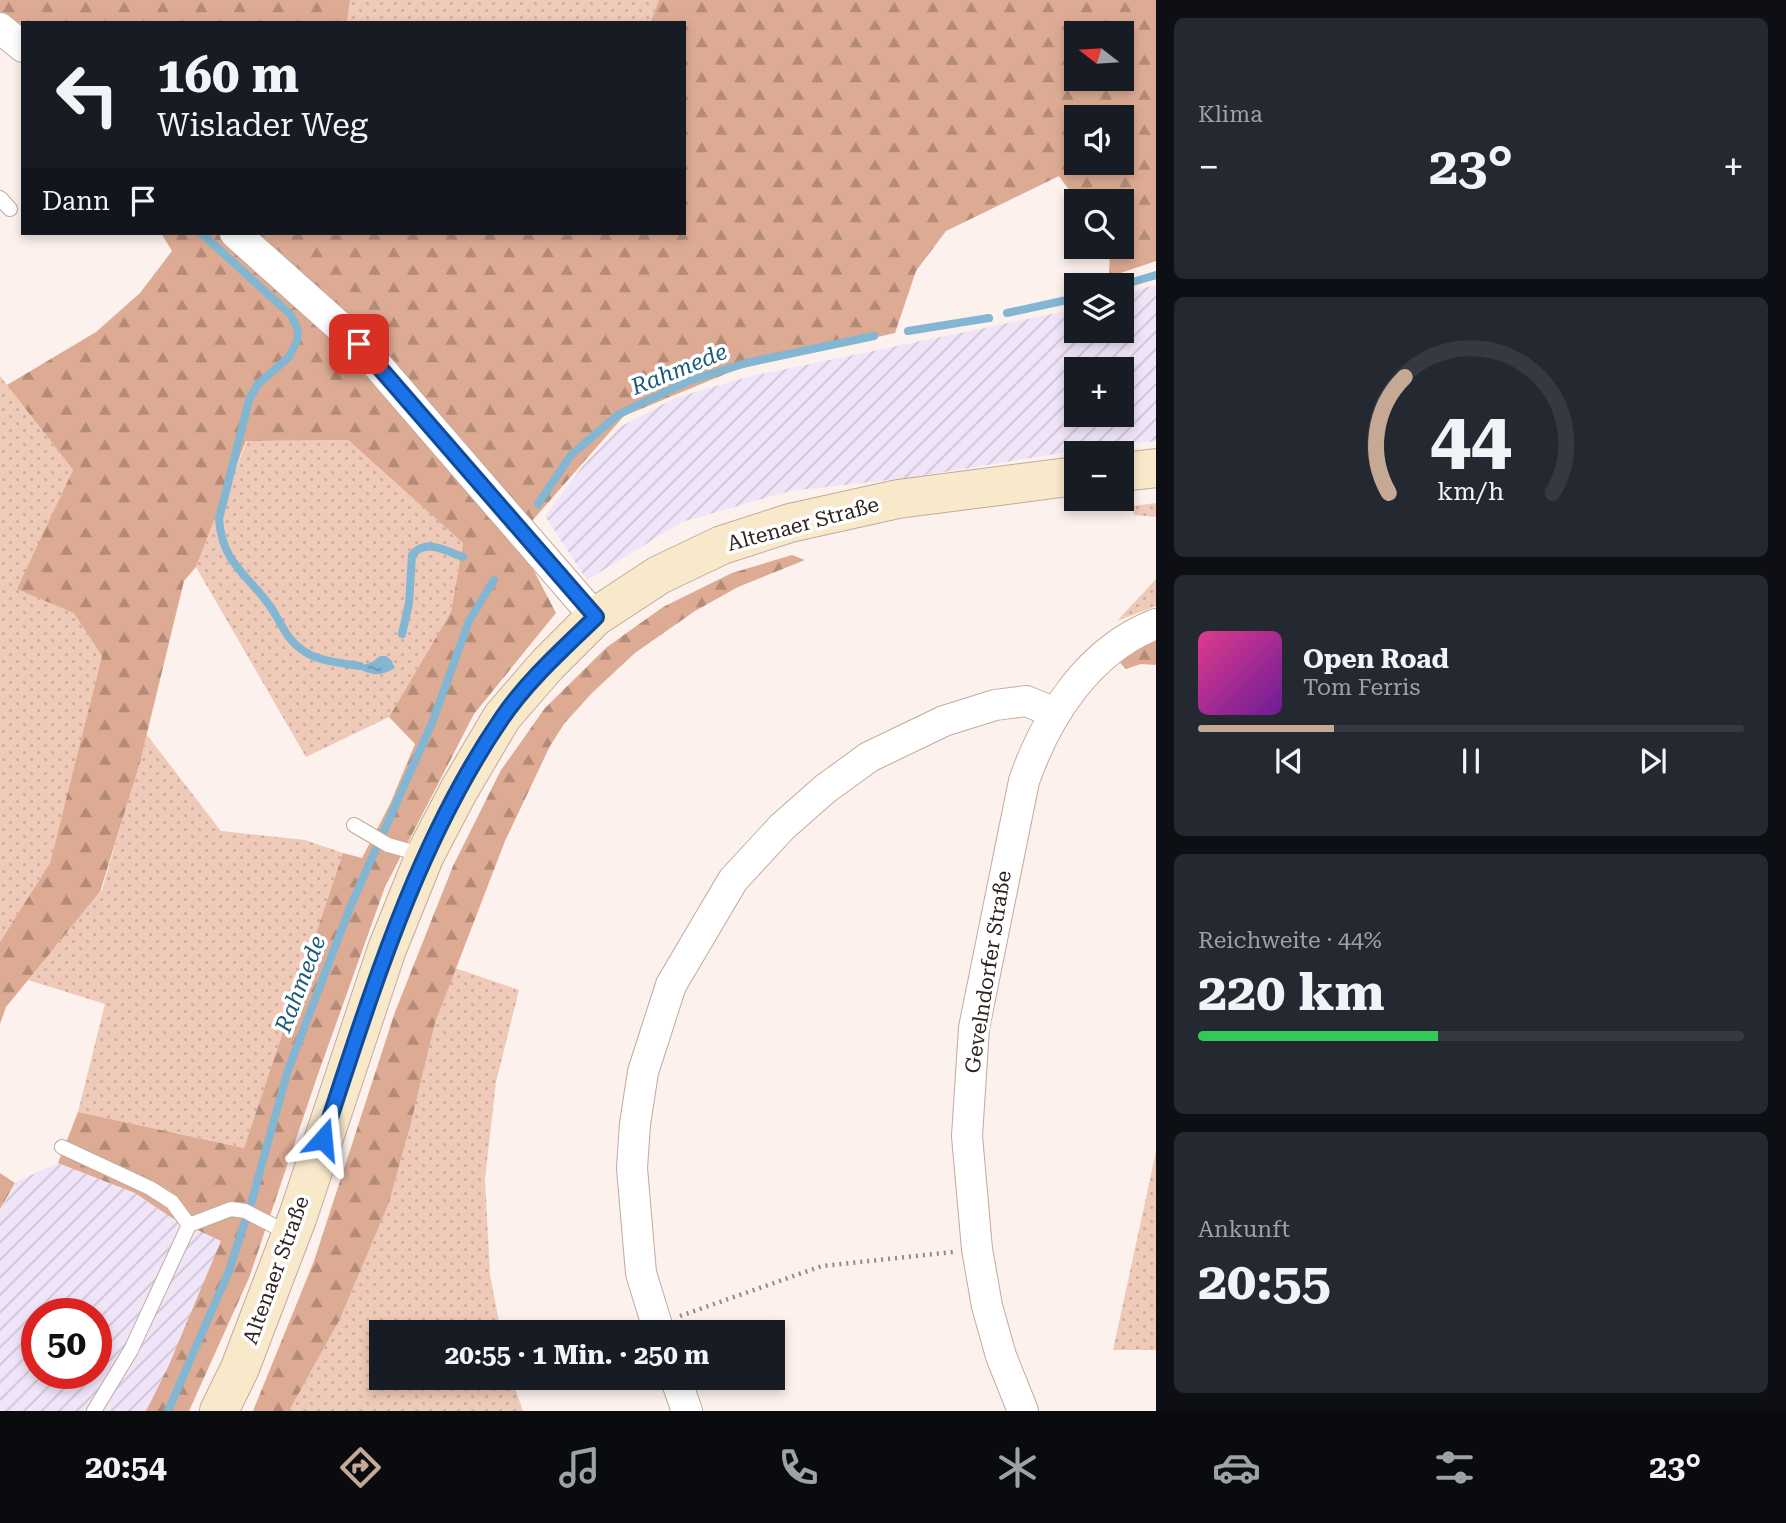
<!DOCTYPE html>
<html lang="de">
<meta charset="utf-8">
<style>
body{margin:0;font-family:"Roboto Serif",serif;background:#242831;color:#f1f3f6;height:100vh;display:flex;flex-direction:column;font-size:26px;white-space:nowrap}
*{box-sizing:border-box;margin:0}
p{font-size:23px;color:#9ea1a6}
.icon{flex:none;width:38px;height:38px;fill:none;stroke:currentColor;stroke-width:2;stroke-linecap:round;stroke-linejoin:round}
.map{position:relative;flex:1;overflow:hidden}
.side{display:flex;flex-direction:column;gap:18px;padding:18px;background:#0d0f14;width:630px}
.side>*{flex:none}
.top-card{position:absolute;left:21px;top:21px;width:665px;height:214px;border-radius:0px;box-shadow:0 4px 10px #0003;background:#171b24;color:#f1f3f6;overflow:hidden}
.needle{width:46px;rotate:287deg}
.buttons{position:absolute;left:1064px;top:21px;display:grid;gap:14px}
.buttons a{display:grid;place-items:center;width:70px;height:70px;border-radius:0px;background:#171b24;box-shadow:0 4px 10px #0003;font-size:35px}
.speed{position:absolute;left:21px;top:1298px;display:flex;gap:14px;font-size:35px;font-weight:700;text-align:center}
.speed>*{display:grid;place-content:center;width:91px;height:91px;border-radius:50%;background:#171b24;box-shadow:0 4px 10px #0003;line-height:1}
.speed .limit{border:10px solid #d22;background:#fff;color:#111}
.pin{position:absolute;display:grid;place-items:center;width:60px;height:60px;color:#fff;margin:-30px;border-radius:14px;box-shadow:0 4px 10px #0006}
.me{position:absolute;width:77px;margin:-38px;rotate:18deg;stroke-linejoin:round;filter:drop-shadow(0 0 5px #0008)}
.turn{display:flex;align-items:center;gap:24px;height:147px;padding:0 21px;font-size:32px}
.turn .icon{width:91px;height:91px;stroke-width:2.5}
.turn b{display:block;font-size:49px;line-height:60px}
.then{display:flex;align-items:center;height:66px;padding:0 21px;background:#0003;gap:14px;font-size:26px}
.big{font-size:52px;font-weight:700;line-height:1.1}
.side .widget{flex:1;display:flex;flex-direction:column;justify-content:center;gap:10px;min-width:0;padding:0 24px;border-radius:10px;background:#242831}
.side .dial{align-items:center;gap:0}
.dial svg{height:182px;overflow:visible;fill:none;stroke:#363941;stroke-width:7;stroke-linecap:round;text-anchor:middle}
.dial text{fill:#f1f3f6;stroke:none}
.song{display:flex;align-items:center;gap:21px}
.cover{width:84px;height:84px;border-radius:10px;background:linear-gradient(135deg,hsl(330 70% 55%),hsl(280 70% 35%))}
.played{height:7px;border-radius:4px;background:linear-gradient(90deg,#c5a994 25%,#363941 25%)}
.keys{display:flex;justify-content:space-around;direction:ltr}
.heat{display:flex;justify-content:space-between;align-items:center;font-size:38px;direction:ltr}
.charge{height:10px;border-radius:5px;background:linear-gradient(90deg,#34c759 44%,#363941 0)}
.trip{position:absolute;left:369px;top:1320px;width:416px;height:70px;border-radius:0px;background:#171b24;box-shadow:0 4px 10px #0003;font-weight:700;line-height:70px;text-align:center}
.dock{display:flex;height:112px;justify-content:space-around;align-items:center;background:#090b0e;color:#9ea1a6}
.dock .icon{width:49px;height:49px}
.dock .current{color:#c5a994}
.dock b{font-size:32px;color:#f1f3f6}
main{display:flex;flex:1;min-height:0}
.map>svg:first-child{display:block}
.industrial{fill:url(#industrial-furrows);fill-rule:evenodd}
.grass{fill:url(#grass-dots)}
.forest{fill:url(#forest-firs);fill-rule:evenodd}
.water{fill:url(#water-ripples)}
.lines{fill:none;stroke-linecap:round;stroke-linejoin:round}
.stream{stroke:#82b6d3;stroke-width:8}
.service-casing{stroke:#c4a99c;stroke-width:16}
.minor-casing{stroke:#c4a99c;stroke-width:32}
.secondary-casing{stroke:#c4a99c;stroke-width:40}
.path{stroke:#948985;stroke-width:4.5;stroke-dasharray:2 5;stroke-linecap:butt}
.service{stroke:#fff;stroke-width:14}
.minor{stroke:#fff;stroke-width:30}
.secondary{stroke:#f8e9cb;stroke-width:38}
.route-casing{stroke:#114b97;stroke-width:18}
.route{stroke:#1a73e8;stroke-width:12}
.labels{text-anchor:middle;stroke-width:7;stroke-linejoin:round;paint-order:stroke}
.street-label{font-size:21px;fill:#2e231f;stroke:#fff}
.water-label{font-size:23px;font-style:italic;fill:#1b5b78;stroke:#fff}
</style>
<main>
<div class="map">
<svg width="1156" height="1411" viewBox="0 0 1156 1411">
<defs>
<pattern id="industrial-furrows" width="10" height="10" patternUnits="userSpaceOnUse" patternTransform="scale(1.75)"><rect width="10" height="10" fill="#f0e4f9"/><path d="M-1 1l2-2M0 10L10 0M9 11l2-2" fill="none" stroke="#cec3d5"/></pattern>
<pattern id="grass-dots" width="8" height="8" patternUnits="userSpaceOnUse" patternTransform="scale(1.75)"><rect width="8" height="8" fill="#efcab8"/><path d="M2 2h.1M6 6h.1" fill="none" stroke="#cdad9e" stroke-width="1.8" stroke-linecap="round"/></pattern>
<pattern id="forest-firs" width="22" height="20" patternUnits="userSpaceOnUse" patternTransform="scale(1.75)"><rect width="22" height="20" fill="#ddab93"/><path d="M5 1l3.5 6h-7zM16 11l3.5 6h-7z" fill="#b48b77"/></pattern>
<pattern id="water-ripples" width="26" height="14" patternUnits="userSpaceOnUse" patternTransform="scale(1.75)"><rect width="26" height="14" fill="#82b6d3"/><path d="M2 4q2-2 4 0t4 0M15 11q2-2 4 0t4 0" fill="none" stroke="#6b94ab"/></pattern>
</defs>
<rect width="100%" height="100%" fill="#fcf1ec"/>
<path class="industrial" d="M1156 284V441L1110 445 907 478 790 491 682 522 587 580 545 516 582 467 620 427 675 398 747 377 1076 309V331H1122V296ZM1076 369H1122V415H1076Z
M58 1163 135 1193 172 1218 222 1241 168 1367 146 1411H0V1211L16 1182ZM37 1314H96V1374H37Z"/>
<path class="grass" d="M350 0H659L650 23H347Z
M0 376 73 470 18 589 75 612 102 656 50 863 0 942Z
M348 440 463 543 451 612 389 717 306 757 196 567 247 441Z
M1156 503V517L1134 515 1132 506Z
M1156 579V606L1117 621Z
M147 735 221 831 305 840 343 853 244 1148 78 1112 105 1004 28 980 102 890Z
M455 968 519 990 496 1082 485 1179 490 1275 501 1332H382V1377H511L523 1411H289L340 1319 389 1203 410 1127 435 1023Z
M1156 1151V1350H1113L1152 1170Z"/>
<path class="forest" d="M0 0H350L347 23H23V35L0 16Z
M659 0H1156V261L1109 277 1110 251 1108 247H1122V201H1077L1059 176 946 231 916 271 895 333 735 370 624 416 532 521 386 352 252 233H684V23H650ZM1076 33H1122V79H1076ZM1076 117H1122V163H1076Z
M161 233H224L292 294 404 414 511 536 533 569 556 613 474 714 385 887 317 1077 249 1278 189 1411H146L168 1367 221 1241 172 1218 135 1193 58 1163 78 1112 244 1148 343 853 362 858 390 804 415 744 389 717 451 612 463 543 348 440 246 441 196 567 184 581 140 762 100 892 6 1007 0 1024V942L50 863 102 656 74 613 17 589 73 470 7 385 96 332 140 293 172 251Z
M792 555 805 560 738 587 695 611 635 653 592 693 564 724 550 746 505 841 435 1023 410 1127 389 1203 340 1319 289 1411H253L314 1261 395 1012 453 866 501 770 545 708 607 647 663 607 732 573Z
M1156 641V665L1141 664 1126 669 1120 663 1143 644Z
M0 1173 15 1183 0 1209Z"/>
<path class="water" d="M380 656H386L391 660 395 668C383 675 376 676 363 671L360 666 372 662Z"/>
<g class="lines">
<path class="stream" d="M201 233 291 315 298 330 297 341 289 357 258 384 249 400 219 519C222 561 244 572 267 602 282 621 284 640 307 653 322 662 343 663 360 666
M1122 285 1156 275
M1007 313 1076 298
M908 331 989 318
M538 504 571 455 619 414 689 381 746 363 874 336
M402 634 409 603 412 555C426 538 446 551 463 557
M168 1411 229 1271 252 1200 288 1070 351 905 432 723 469 621 494 580"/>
<defs>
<path id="service" d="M0 198 10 209
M354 825 388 845 424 855
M62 1147 150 1188 172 1202 189 1225
M94 1411 131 1350 189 1225 231 1209 245 1211 288 1233"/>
<path id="minor" d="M0 28 23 47
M235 233 359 344 595 617
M659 1332 641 1273 632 1168 635 1124 643 1072 671 985 733 880 782 827 825 789 869 757 944 721 995 705 1026 701 1056 713
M675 1377 687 1411
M1023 1411 1001 1356 987 1306 977 1249 967 1136 974 1028 1024 781C1047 715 1089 650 1156 624"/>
<path id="secondary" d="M1122 472 1156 468
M219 1411 240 1368 298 1216 387 949 425 855 459 790 502 717 547 665 595 617 659 575 722 545 790 523 898 499 1076 476"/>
</defs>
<use href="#service" class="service-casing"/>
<use href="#minor" class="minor-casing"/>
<use href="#secondary" class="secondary-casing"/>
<path class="path" d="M680 1316 822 1266 953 1252"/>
<use href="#service" class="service"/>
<use href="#minor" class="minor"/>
<use href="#secondary" class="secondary"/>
</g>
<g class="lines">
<defs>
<path id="route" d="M323 1139C371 995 415 845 502 718 527 681 563 649 596 617L359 344"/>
</defs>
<use href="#route" class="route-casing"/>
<use href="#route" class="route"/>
</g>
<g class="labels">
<g class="street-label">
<text transform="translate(803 524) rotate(-15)" y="7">Altenaer Straße</text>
<text transform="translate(988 972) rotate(-81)" y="7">Gevelndorfer Straße</text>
<text transform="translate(276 1270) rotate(-70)" y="7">Altenaer Straße</text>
</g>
<g class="water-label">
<text transform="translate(679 369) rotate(-22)" y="8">Rahmede</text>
<text transform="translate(300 984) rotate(-69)" y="8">Rahmede</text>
</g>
</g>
</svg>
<div class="buttons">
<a><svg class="needle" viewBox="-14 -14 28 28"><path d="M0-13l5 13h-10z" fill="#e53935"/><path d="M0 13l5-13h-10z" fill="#9ea1a6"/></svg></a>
<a><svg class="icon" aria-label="sound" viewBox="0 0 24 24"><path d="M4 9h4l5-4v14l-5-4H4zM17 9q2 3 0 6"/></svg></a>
<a><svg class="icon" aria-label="search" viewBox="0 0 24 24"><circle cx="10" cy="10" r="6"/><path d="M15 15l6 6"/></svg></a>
<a><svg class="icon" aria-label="layers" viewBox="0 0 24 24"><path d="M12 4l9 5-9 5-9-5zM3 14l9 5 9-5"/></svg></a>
<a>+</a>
<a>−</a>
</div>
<div class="speed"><div class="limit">50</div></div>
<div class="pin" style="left:359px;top:344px;background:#d93025"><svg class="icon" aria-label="arrive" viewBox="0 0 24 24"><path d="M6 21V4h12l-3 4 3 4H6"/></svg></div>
<svg class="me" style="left:323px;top:1139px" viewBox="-20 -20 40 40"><path d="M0-17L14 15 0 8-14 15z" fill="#1a73e8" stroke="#fff" stroke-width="4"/></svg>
<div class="trip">20:55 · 1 Min. · 250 m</div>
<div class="top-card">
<div class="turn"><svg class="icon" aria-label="left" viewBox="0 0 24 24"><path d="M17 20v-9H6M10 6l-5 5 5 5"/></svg><div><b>160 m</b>Wislader Weg</div></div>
<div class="then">Dann<svg class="icon" aria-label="arrive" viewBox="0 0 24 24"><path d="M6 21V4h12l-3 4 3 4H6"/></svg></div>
</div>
</div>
<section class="side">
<div class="widget"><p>Klima</p>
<div class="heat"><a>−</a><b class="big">23°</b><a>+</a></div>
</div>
<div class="widget dial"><svg viewBox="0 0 100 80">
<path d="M14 69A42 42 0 1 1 86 69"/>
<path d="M14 69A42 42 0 0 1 21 18" stroke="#c5a994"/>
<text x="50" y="56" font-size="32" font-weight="700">44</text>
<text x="50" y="72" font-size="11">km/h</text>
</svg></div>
<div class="widget">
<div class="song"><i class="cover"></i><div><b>Open Road</b><p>Tom Ferris</p></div></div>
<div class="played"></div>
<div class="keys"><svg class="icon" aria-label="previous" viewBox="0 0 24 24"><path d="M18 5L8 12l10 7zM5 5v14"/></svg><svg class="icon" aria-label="pause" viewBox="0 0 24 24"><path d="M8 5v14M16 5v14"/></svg><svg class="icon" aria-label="next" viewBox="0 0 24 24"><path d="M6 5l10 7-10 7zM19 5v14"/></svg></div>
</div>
<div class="widget"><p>Reichweite · 44%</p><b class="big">220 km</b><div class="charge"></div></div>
<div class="widget"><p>Ankunft</p><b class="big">20:55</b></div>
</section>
</main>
<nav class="dock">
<b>20:54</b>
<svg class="icon current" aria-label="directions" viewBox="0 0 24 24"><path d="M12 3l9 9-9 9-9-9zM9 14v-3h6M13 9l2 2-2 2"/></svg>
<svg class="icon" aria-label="music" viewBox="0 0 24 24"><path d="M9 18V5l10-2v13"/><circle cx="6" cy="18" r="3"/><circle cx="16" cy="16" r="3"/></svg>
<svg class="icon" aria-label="phone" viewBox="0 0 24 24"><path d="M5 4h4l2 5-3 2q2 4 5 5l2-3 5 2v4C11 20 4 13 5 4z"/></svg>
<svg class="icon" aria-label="climate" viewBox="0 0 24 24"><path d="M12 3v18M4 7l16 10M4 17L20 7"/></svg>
<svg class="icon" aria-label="car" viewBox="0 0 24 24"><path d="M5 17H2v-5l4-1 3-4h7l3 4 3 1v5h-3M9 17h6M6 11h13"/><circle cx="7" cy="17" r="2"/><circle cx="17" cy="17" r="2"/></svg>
<svg class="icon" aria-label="filters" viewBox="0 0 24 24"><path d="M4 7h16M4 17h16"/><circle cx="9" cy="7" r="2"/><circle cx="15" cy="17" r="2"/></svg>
<b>23°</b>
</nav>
